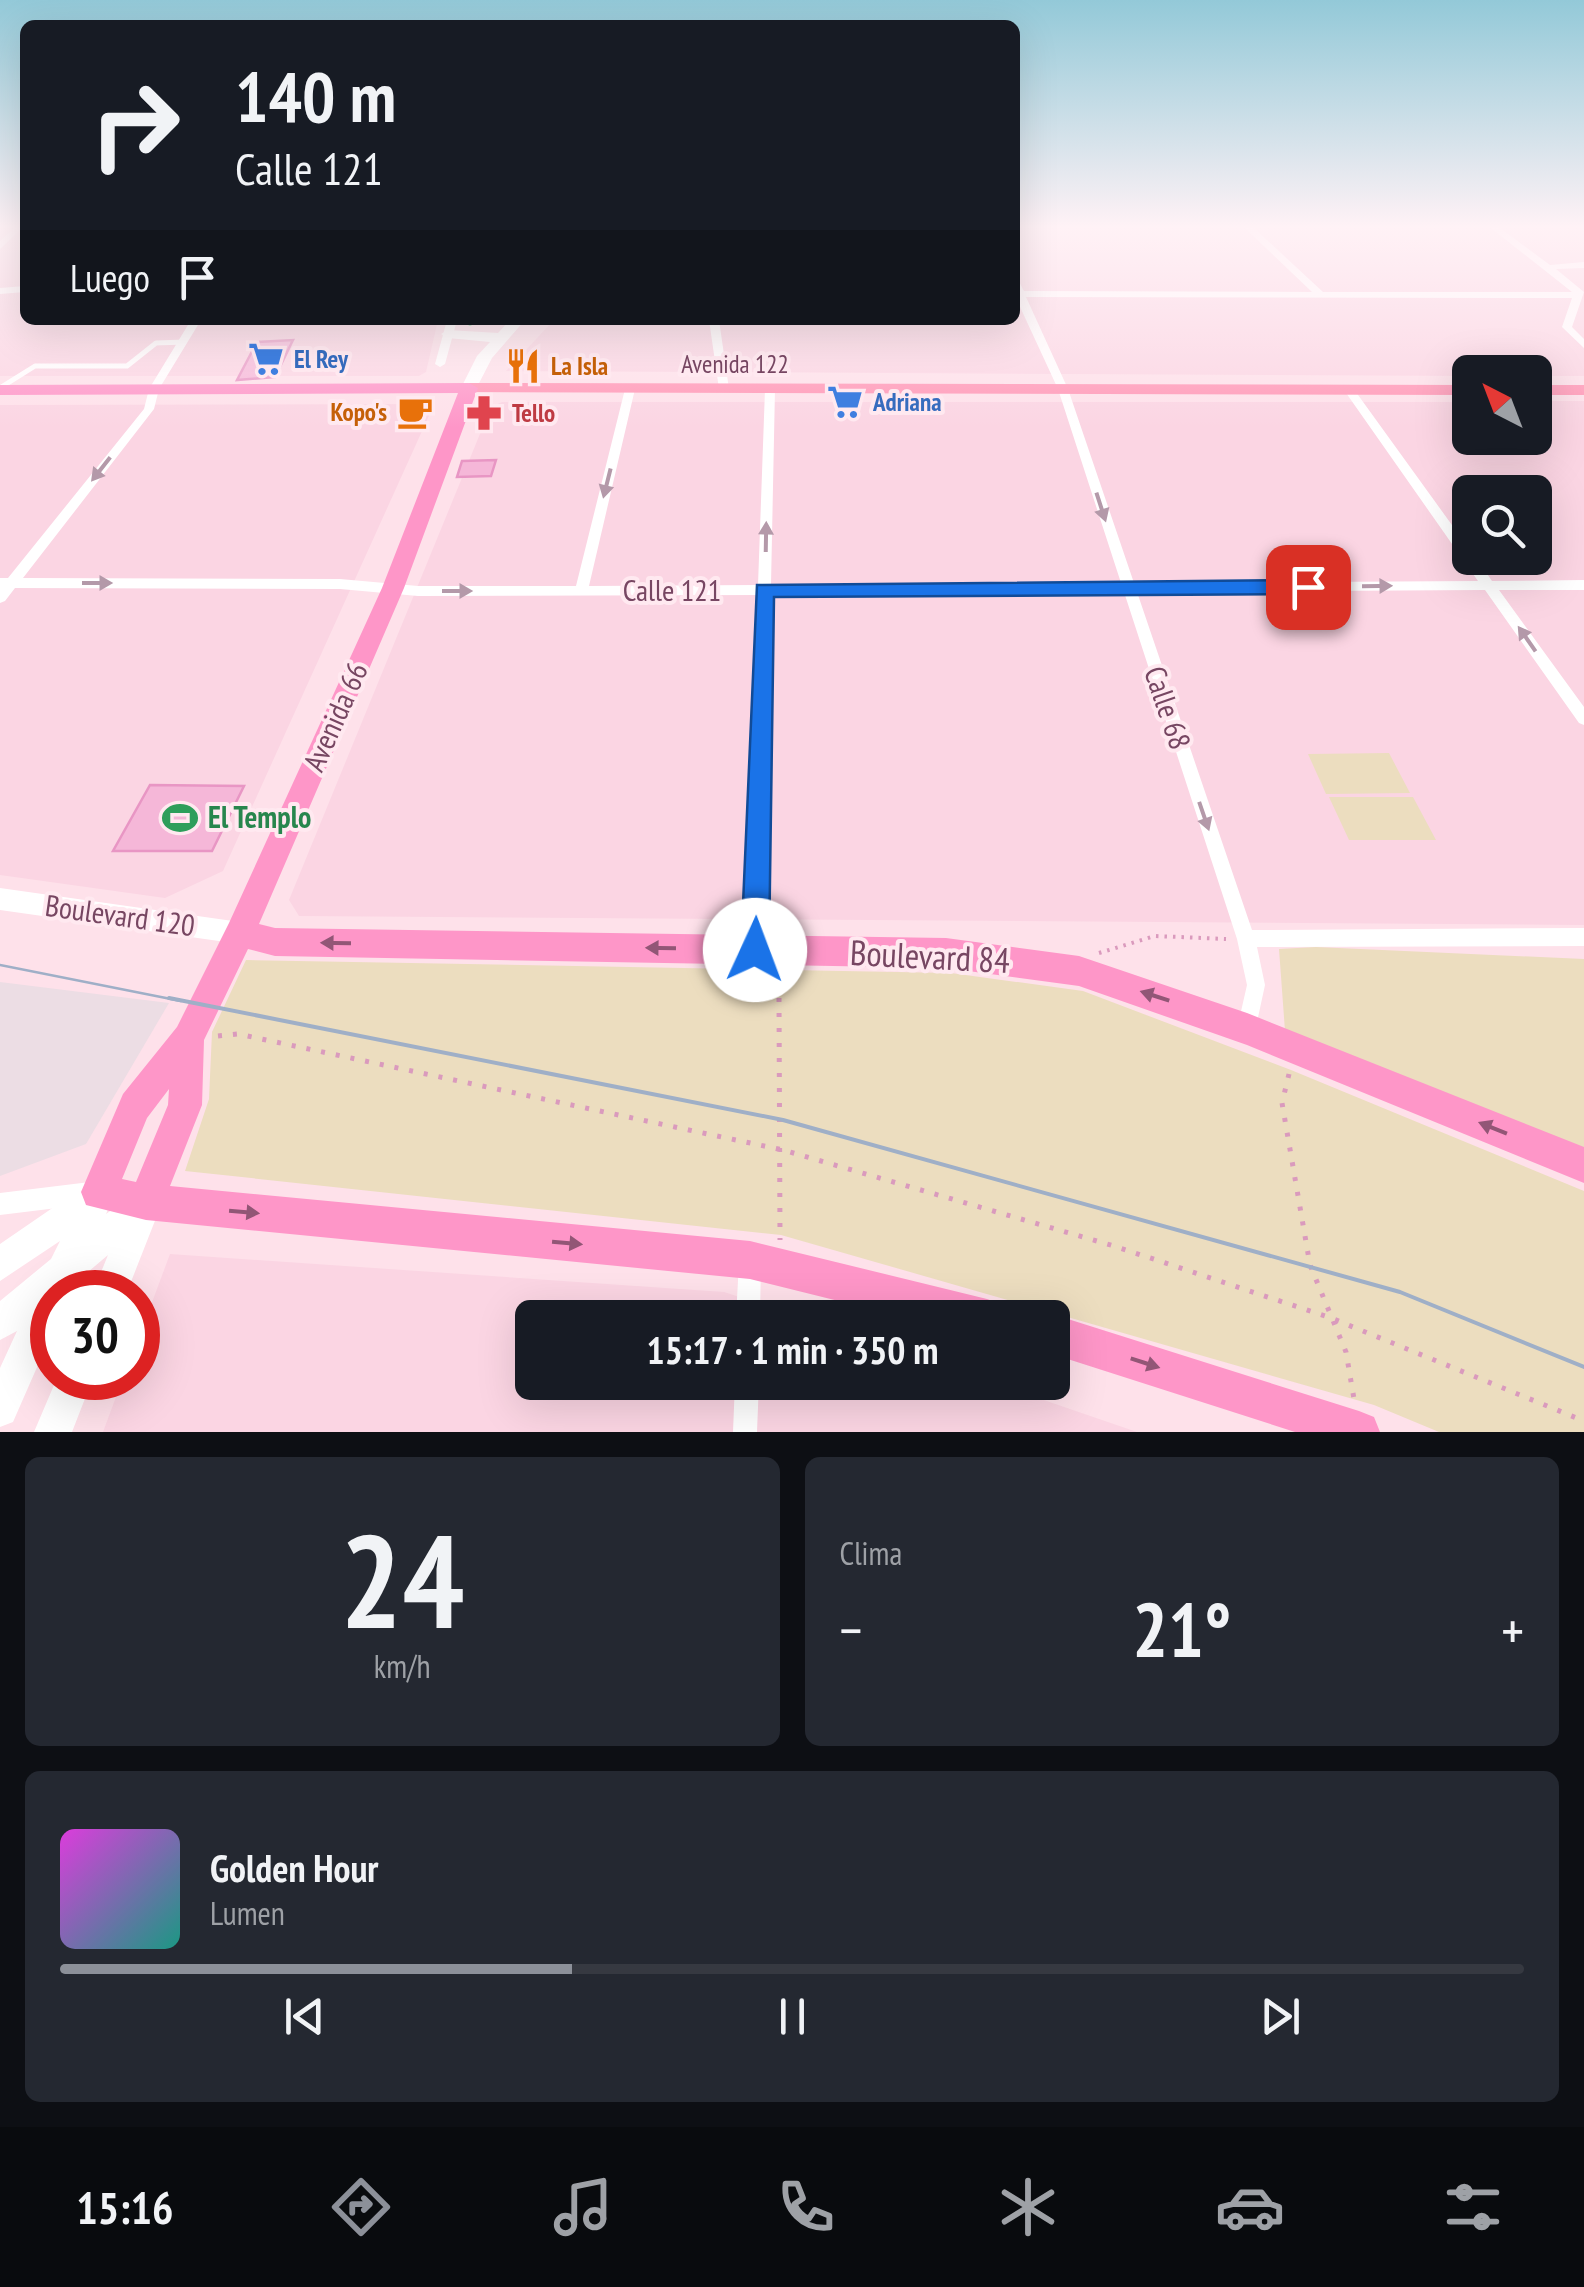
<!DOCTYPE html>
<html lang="es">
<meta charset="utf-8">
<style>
body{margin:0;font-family:"PT Sans Narrow",sans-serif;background:#242831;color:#f1f3f6;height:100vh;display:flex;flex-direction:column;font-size:38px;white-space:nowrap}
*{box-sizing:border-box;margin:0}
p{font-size:32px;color:#9ea1a6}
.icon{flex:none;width:55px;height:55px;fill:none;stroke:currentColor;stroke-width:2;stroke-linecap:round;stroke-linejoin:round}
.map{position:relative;height:1432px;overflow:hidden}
.side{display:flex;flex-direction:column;gap:25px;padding:25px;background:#0d0f14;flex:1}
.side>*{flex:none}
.hud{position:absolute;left:20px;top:20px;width:1000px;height:305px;border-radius:15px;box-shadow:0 10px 40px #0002;background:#171b24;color:#f1f3f6;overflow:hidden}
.needle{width:65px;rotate:318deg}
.fabs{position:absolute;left:1452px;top:355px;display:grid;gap:20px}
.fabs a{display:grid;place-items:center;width:100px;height:100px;border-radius:15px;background:#171b24;box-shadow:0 10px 40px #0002;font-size:50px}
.speed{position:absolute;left:30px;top:1270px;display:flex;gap:20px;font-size:50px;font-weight:700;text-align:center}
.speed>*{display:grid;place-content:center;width:130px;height:130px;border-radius:50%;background:#171b24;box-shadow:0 10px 40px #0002;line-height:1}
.speed .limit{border:15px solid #d22;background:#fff;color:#111}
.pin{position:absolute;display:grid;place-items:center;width:85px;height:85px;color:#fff;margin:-42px;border-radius:20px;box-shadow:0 5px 15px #0006}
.me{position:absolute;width:110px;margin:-55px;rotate:2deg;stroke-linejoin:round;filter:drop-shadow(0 0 8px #0008)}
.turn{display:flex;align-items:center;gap:35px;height:210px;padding:0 50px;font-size:45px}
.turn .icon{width:130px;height:130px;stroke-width:2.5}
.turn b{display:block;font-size:70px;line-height:85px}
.then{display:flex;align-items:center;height:95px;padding:0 50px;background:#0003;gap:20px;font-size:38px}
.big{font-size:75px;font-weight:800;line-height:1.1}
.side .tile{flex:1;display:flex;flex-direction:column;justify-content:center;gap:15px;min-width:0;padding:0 35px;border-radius:15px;background:#242831}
.side .dial{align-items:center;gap:0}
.dial b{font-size:130px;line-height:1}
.song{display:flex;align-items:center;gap:30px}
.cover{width:120px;height:120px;border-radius:15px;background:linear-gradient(135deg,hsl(300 70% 55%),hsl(170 70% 35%))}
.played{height:10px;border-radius:5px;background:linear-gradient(90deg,#8c9099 35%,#363941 35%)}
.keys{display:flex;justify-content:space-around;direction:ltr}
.heat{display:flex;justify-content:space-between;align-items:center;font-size:55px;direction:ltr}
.side .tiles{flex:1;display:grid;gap:25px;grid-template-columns:1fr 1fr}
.tile:last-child{grid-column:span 2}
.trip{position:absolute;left:515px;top:1300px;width:555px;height:100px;border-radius:15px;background:#171b24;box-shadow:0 10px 40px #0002;font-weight:800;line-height:100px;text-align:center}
.tabs{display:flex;height:160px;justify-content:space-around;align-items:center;background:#090b0e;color:#9ea1a6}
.tabs .icon{width:70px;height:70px}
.tabs .selected{color:#8c9099}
.tabs b{font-size:45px;color:#f1f3f6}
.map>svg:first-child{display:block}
.residential{fill:#fbd5e3;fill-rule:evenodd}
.industrial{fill:#ecdde4}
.green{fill:#ecddbf}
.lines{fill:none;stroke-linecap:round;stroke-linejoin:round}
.stream{stroke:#9adba9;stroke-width:4}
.building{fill:#f5b7d8;stroke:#e896c4;stroke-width:2.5}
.path-far1{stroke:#da9abd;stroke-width:4;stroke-dasharray:2.5 6;stroke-linecap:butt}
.path{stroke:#da9abd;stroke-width:5;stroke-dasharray:4 11;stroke-linecap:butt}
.service{stroke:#fff;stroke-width:5}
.minor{fill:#fff;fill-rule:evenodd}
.tertiary{fill:#fff;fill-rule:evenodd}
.secondary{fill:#fff;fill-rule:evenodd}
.primary{fill:#ff97b6;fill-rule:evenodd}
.trunk{fill:#fe96c8;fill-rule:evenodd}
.tram-far1{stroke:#9fafc7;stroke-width:2.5}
.tram{stroke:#9fafc7;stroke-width:4}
.oneway{fill:#b499a9}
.oneway2{fill:#925676}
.route{fill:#1a73e8;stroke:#114b97;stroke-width:2.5}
.labels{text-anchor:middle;stroke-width:8;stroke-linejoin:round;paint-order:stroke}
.far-shop-label{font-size:25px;font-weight:bold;fill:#366cbe;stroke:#ffe9f0;text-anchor:start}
.far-street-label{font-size:25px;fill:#774662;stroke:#ffe9f0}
.far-food-label{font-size:25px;font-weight:bold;fill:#c56008;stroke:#ffe9f0;text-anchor:start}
.far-health-label{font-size:25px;font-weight:bold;fill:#be3a42;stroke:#ffe9f0;text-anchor:start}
.street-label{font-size:30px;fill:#774662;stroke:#ffe9f0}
.leisure-label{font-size:30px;font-weight:bold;fill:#27864d;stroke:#ffe9f0;text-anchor:start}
.near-street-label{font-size:35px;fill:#774662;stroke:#ffe9f0}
</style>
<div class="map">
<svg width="1584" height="1432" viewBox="0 0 1584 1432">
<rect width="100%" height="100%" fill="#fee1ea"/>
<path class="residential" d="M0 228H25V320H438L426 372 419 376H0Z
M1015 228H1584V376H1535V372H1470V376L506 371 554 320H1015Z
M1535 401H1584V925L299 916 289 900 491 407 502 402H1470V438H1535ZM1470 492H1535V558H1470Z
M425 404 432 409 223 871 165 898 0 875V405Z
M170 1254 724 1292 801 1317 532 1318V1382L994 1383 1137 1432H103L123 1378H138V1340Z"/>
<path class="industrial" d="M0 982 169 1003 86 1144 0 1176Z"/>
<path class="green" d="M1389 753 1410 793 1326 794 1308 754Z
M1329 797H1413L1436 840H1349Z
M1316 947 1584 959V1154L1285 1031 1279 949Z
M246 960 951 973 1083 991 1291 1070 1584 1191V1432H1439L1374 1405 781 1235 185 1171 209 1099 212 1032Z"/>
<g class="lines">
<path class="stream" d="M470 324 474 320"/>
</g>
<path class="building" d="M293 340 275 377 237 380 257 342Z
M496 460 491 476 457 477 462 461Z
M150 785 244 786 212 851H113Z"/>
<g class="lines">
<path class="path-far1" d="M1099 953 1155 936 1226 939
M779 975V1001"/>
<path class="path" d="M779 998 780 1240
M218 1036 238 1034 783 1150 1114 1246 1331 1318 1584 1421
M1289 1074 1282 1103 1310 1265 1346 1352 1354 1399"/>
<path class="service" d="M0 388 35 366H127L156 343 184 342"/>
<path class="minor" d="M14 228H22L0 249V241Z
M1245 228H1254L1323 292H1572L1491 228H1500L1550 265 1584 262V268L1556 269 1584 292 1572 327 1584 339V348L1562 327 1572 298 1026 297 1068 389 1134 583 1478 581 1344 390 1349 387 1353 388 1470 550V558H1476L1492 581 1584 580V590H1499L1584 707V725L1579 723 1485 590 1137 592 1252 930 1584 928V946L1257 947 1265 985 1254 1036 1247 1039 1240 1036 1237 1029 1247 985 1237 939 1124 592 771 594 764 949 761 955 755 958 749 955 746 949 758 595 418 596 340 589 15 588 5 601 0 603V578H8L144 409 149 389 191 320H201L159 389 154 409 23 578 340 579 418 586H576L625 389 630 386 635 389 589 586 758 585 765 389 770 386 775 389 771 585 1121 583 1058 389 1015 296V279L1018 280 1024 291 1312 292Z
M25 286V292L0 294V288Z
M447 320H457L445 364 440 367 435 364Z
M709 320H719L729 389 724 392 719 389Z
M90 1182 98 1185 101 1193 98 1201 90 1204 0 1215V1193Z
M750 1251 758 1254 761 1262 760 1318H736L739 1262 742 1254Z
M735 1382H759L757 1432H733Z"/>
<path class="tertiary" d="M0 888 240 922 248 925 252 933 248 941 240 944 0 910Z"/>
<path class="secondary" d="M510 320H525L492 358 475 391H463L461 388 477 356 490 342 448 338 441 334 448 330 498 333Z
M99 1176 110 1181 115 1192 106 1214 146 1186 157 1191 162 1202 160 1208 127 1292H93L108 1255 75 1283 71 1292H52V1333L13 1422 0 1427V1368L17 1331 0 1340V1301L51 1259 60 1241 0 1281V1244Z
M57 1378H93L72 1432H34Z"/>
<path class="primary" d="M469 383 1470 385V395L463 392 460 388Z
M1535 385H1584V395H1535Z"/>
<path class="trunk" d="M469 383 478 388 404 588 259 924 275 928 946 938 1079 956 1247 1013 1584 1147V1183L1247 1045 1079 986 946 968 275 956 248 949 204 1040 202 1105 170 1186 750 1241 987 1299 1001 1304 1006 1318H907L750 1279 146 1220 86 1205 81 1192 123 1094 177 1027 229 923 382 588 458 393 0 395V385ZM169 1089 168 1105 136 1182 122 1179 147 1118Z
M1052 1314 1359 1411 1374 1417 1380 1432H1295L1052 1354V1318H1045Z"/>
<path class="tram-far1" d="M0 965 181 1001"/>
<path class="tram" d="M169 998 783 1120 1400 1292 1584 1367"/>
</g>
<defs><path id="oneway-solid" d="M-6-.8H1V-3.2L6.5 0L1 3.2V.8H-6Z" transform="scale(2.5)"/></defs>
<g class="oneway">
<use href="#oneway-solid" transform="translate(101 469) rotate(128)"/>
<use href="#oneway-solid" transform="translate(607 483) rotate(104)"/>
<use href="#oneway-solid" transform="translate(1101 507) rotate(72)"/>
<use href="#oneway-solid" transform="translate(766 537) rotate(-89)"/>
<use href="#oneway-solid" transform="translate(97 583)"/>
<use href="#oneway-solid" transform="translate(1377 586) rotate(-1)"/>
<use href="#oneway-solid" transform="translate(457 591)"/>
<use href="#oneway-solid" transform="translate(1527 639) rotate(-125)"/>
<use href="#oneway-solid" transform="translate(1204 816) rotate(71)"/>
</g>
<g class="oneway2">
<use href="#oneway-solid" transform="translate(336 943) rotate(-179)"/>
<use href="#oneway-solid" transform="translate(661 948) rotate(-179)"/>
<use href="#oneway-solid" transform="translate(1155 996) rotate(-162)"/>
<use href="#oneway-solid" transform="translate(1493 1128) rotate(-158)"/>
<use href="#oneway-solid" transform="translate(244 1212) rotate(5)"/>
<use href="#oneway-solid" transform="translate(567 1243) rotate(5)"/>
<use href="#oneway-solid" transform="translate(1145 1363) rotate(18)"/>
</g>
<linearGradient id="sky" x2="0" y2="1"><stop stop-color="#93c9d8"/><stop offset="0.53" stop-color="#fff2f6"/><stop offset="1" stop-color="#fff2f6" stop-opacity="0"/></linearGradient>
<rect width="1584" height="428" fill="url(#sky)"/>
<path class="route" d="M1308 580 1318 587 1308 594 774 597 769 950 765 959 755 963 745 959 741 950 757 585Z"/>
<defs>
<symbol id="supermarket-bare" viewBox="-9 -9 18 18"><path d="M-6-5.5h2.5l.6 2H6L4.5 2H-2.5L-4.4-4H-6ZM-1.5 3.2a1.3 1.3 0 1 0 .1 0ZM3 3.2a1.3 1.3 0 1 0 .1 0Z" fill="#3f7fe0" stroke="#ffe9f0" stroke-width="2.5" paint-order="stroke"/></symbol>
<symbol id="restaurant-bare" viewBox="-9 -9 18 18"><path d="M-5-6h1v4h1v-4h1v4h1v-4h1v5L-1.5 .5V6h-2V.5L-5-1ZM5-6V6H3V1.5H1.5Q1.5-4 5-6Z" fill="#e8710a" stroke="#ffe9f0" stroke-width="2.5" paint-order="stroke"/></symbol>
<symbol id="cafe-bare" viewBox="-9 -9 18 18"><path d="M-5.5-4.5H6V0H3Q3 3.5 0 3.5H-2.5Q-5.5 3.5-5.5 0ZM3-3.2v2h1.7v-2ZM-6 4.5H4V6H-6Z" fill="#e8710a" stroke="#ffe9f0" stroke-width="2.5" paint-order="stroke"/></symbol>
<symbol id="pharmacy-bare" viewBox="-9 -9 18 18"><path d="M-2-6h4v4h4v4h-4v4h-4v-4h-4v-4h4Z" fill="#e0444e" stroke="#ffe9f0" stroke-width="2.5" paint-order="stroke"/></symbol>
<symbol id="stadium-bare" viewBox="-9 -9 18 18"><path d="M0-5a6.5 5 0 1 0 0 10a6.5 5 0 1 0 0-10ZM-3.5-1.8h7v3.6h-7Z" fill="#2e9e5b" stroke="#ffe9f0" stroke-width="2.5" paint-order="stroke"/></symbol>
</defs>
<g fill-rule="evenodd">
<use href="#supermarket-bare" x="241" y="334" width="50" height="50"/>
<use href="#restaurant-bare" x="498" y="341" width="50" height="50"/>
<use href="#supermarket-bare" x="820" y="377" width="50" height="50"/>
<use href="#cafe-bare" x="390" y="387" width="50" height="50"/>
<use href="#pharmacy-bare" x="459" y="388" width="50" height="50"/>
<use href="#stadium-bare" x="155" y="793" width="50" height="50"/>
</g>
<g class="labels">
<g class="far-shop-label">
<text x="294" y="368">El Rey</text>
<text x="873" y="411">Adriana</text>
</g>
<g class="far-street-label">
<text x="735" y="373">Avenida 122</text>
</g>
<g class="far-food-label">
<text x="551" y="375">La Isla</text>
<text x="387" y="421" text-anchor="end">Kopo's</text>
</g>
<g class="far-health-label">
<text x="512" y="422">Tello</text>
</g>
<g class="street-label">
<text x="672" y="601">Calle 121</text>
<text transform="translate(1167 708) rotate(71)" y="10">Calle 68</text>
<text transform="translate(336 717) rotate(-66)" y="10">Avenida 66</text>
<text transform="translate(120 916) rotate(8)" y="10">Boulevard 120</text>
</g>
<g class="leisure-label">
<text x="208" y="828">El Templo</text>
</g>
<g class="near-street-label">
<text transform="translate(930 957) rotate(3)" y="12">Boulevard 84</text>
</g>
</g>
</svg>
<div class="fabs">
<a><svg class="needle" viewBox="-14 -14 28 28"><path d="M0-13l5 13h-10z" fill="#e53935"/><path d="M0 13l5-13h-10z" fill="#9ea1a6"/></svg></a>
<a><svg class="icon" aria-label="search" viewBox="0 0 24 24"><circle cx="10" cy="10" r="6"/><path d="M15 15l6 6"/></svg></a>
</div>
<div class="speed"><div class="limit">30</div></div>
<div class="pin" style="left:1308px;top:587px;background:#d93025"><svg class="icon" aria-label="arrive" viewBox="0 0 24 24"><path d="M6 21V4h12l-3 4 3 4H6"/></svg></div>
<svg class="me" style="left:755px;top:950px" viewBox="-20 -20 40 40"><circle r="19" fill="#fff"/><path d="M0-13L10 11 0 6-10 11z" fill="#1a73e8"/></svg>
<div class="trip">15:17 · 1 min · 350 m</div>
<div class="hud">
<div class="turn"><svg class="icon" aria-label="right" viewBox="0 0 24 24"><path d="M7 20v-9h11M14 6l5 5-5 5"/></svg><div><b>140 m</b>Calle 121</div></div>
<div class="then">Luego<svg class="icon" aria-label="arrive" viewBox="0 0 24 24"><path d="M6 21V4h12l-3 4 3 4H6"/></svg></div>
</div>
</div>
<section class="side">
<div class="tiles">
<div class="tile dial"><b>24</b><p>km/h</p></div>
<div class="tile"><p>Clima</p>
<div class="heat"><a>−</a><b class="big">21°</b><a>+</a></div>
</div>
<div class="tile">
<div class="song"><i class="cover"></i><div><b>Golden Hour</b><p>Lumen</p></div></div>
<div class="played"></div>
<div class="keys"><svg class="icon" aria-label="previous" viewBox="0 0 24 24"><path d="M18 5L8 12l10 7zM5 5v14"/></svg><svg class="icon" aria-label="pause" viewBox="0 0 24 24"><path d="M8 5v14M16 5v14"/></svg><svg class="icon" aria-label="next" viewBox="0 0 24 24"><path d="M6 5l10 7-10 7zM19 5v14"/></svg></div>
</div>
</div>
</section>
<nav class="tabs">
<b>15:16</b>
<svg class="icon selected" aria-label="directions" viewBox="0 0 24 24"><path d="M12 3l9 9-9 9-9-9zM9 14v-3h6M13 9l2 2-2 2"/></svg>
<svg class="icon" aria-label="music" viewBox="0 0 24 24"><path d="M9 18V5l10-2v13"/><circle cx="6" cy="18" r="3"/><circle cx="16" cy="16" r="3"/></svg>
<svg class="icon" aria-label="phone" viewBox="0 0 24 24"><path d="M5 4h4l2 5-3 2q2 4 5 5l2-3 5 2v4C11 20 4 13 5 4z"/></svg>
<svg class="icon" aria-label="climate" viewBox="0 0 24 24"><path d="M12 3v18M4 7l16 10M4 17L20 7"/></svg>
<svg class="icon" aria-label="car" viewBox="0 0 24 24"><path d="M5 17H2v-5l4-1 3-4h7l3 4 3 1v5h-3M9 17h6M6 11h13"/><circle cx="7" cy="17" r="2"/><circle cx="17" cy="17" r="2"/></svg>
<svg class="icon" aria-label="filters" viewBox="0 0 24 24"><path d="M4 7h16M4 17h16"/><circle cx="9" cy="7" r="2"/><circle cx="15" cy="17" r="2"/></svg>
</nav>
